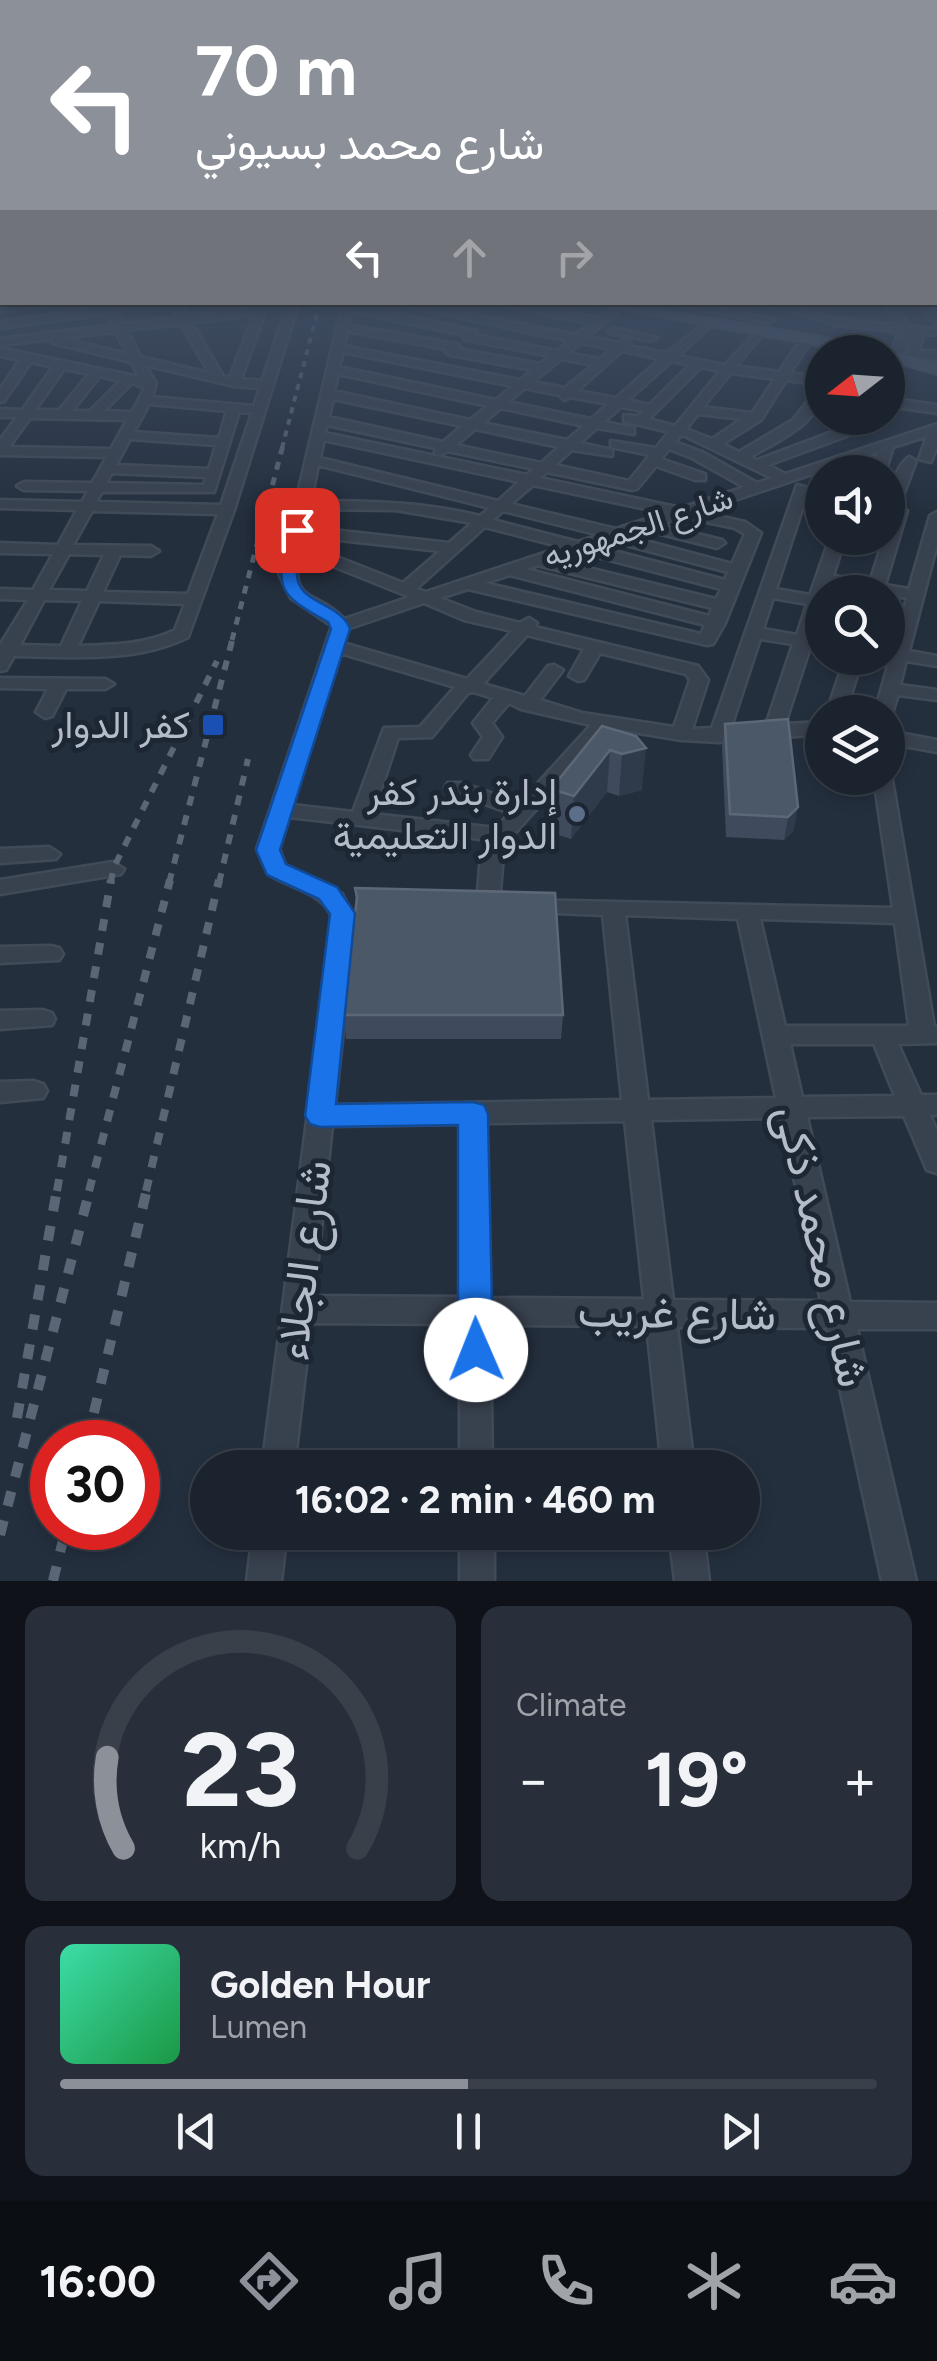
<!DOCTYPE html>
<meta charset="utf-8">
<style>
body{margin:0;font-family:Figtree,Vazirmatn,sans-serif;background:#282f3a;color:#f1f3f6;height:100vh;display:flex;flex-direction:column;font-size:38px;white-space:nowrap}
*{box-sizing:border-box;margin:0}
p{font-size:32px;color:#a0a4aa}
.icon{flex:none;width:55px;height:55px;fill:none;stroke:currentColor;stroke-width:2;stroke-linecap:round;stroke-linejoin:round}
.map{position:relative;height:1581px;overflow:hidden}
.side{display:flex;flex-direction:column;gap:25px;padding:25px;background:#0f1319;flex:1}
.side>*{flex:none}
.banner{position:absolute;left:0px;top:0px;width:938px;height:305px;box-shadow:0 5px 15px #0003,0 0 0 2px #39404a;background:#8c9099;color:#fff;overflow:hidden}
.needle{width:65px;rotate:253deg}
.controls{position:absolute;left:805px;top:335px;display:grid;gap:20px}
.controls a{display:grid;place-items:center;width:100px;height:100px;border-radius:50%;background:#1b232e;box-shadow:0 5px 15px #0003,0 0 0 2px #39404a;font-size:50px}
.speed{position:absolute;left:30px;top:1420px;display:flex;gap:20px;font-size:50px;font-weight:700;text-align:center}
.speed>*{display:grid;place-content:center;width:130px;height:130px;border-radius:50%;background:#1b232e;box-shadow:0 5px 15px #0003,0 0 0 2px #39404a;line-height:1}
.speed .limit{border:15px solid #d22;background:#fff;color:#111}
.pin{position:absolute;display:grid;place-items:center;width:85px;height:85px;color:#fff;margin:-42px;border-radius:20px;box-shadow:0 5px 15px #0006}
.me{position:absolute;width:110px;margin:-55px;rotate:359deg;stroke-linejoin:round;filter:drop-shadow(0 0 8px #0008)}
.turn{display:flex;align-items:center;gap:35px;height:210px;padding:0 30px;font-size:45px}
.turn .icon{width:130px;height:130px;stroke-width:2.5}
.turn b{display:block;font-size:70px;line-height:85px}
.lanes{display:flex;align-items:center;height:95px;padding:0 30px;background:#0003;justify-content:center;gap:50px;direction:ltr}
.lanes .off{opacity:.35}
.big{font-size:75px;font-weight:700;line-height:1.1}
.side .tile{flex:1;display:flex;flex-direction:column;justify-content:center;gap:15px;min-width:0;padding:0 35px;border-radius:20px;background:#282f3a}
.side .dial{align-items:center;gap:0}
.dial svg{height:260px;overflow:visible;fill:none;stroke:#39404a;stroke-width:7;stroke-linecap:round;text-anchor:middle}
.dial text{fill:#f1f3f6;stroke:none}
.song{display:flex;align-items:center;gap:30px}
.cover{width:120px;height:120px;border-radius:15px;background:linear-gradient(135deg,hsl(160 70% 55%),hsl(140 70% 35%))}
.played{height:10px;border-radius:5px;background:linear-gradient(90deg,#8c9099 50%,#39404a 50%)}
.keys{display:flex;justify-content:space-around;direction:ltr}
.heat{display:flex;justify-content:space-between;align-items:center;font-size:55px;direction:ltr}
.side .tiles{flex:1;display:grid;gap:25px;grid-template-columns:1fr 1fr}
.tile:last-child{grid-column:span 2}
.trip{position:absolute;left:190px;top:1450px;width:570px;height:100px;border-radius:50px;background:#1b232e;box-shadow:0 5px 15px #0003,0 0 0 2px #39404a;font-weight:700;line-height:100px;text-align:center}
.tabs{display:flex;height:160px;justify-content:space-around;align-items:center;background:#0b0e12;color:#a0a4aa}
.tabs .icon{width:70px;height:70px}
.tabs .selected{color:#8c9099}
.tabs b{font-size:45px;color:#f1f3f6}
.map>svg:first-child{display:block}
.lines{fill:none;stroke-linecap:round;stroke-linejoin:round}
.lane-casing{stroke:#414a57;stroke-width:11}
.street-casing{stroke:#414a57;stroke-width:5}
.secondary-casing{stroke:#414a57;stroke-width:4}
.lane{stroke:#38414e;stroke-width:8}
.street{fill:#38414e;fill-rule:evenodd}
.secondary{fill:#465061;fill-rule:evenodd}
.rail-far4{stroke:#5a6575;stroke-width:4;stroke-dasharray:6 6;stroke-linecap:butt}
.rail-far3{stroke:#5a6575;stroke-width:5;stroke-dasharray:8 8;stroke-linecap:butt}
.rail-far2{stroke:#5a6575;stroke-width:6;stroke-dasharray:10 10;stroke-linecap:butt}
.rail-far1{stroke:#5a6575;stroke-width:8;stroke-dasharray:12 12;stroke-linecap:butt}
.rail{stroke:#5a6575;stroke-width:10;stroke-dasharray:15 15;stroke-linecap:butt}
.wall{fill:#3f4b5c}
.shaded-wall{fill:#2f3b4b}
.building{fill:#4b5868;stroke:#5c6777;stroke-width:2.5}
.route{fill:#1a73e8;stroke:#114b97;stroke-width:2.5}
.transit-dot{fill:#1a4fb4;stroke:#1d2633;stroke-width:4}
.service-dot{fill:#5c6f8a;stroke:#1d2633;stroke-width:4}
.labels{text-anchor:middle;stroke-width:10;stroke-linejoin:round;paint-order:stroke}
.far-street-label{font-size:32px;fill:#b4bcc9;stroke:#1d2633}
.poi-label{font-size:38px;fill:#b4bcc9;stroke:#1d2633;text-anchor:end}
.near-street-label{font-size:45px;fill:#b4bcc9;stroke:#1d2633}
</style>
<div class="map">
<svg width="937" height="1581" viewBox="0 0 937 1581">
<rect width="100%" height="100%" fill="#242f3e"/>
<g class="lines">
<defs>
<path id="lane" d="M311 532 321 526 324 514"/>
<path id="street" d="M935 296H937V301H935Z
M28 302H66L0 312V306Z
M101 302H112L123 324 178 318 169 302H180L188 316 256 308 258 302H269L241 379 262 381 288 302H299L234 510 188 637C136 663 71 657 14 656L6 670 0 671V645L28 600 0 599V589L33 590 53 554 0 553V543L58 545 77 510 0 508V500L82 502 88 491 24 490 17 486 24 482 92 483 107 457 0 455V440L17 417H0V409L22 410 53 367 31 362 4 401 0 402V389L20 360 0 356V348L139 377 131 362 53 343V339L0 345V339L113 325 107 314 0 328V322L103 307ZM254 315 230 377 223 376 192 323ZM181 324 209 373 141 357 126 330ZM116 332 127 354 60 338ZM145 365 234 386 260 388 254 406 152 397 156 383ZM64 369 89 374 59 410H35ZM100 376 120 381 90 411H72ZM132 383 145 388 132 412 104 411ZM149 404 227 411 219 438 134 432ZM239 412 252 413 221 505 96 502 102 492H214ZM30 418 127 420 111 449 9 447ZM130 439 216 445 209 469 116 465ZM112 473 206 477 204 485 106 483ZM92 511 218 514 188 594 103 592 120 555 151 556 159 551 151 546 73 545ZM69 554 104 555 87 591 49 590ZM44 600 82 601 61 646 20 645ZM99 601 185 604 175 630C145 645 111 645 78 646Z
M343 302 472 330 476 331V335L557 351 569 341 388 302H412L576 335 590 324 488 302H513L597 318 613 308 618 311 617 313 587 337 618 343 625 340 631 343 629 346 667 353 705 323 709 324V328L678 356 725 365 756 332 762 335 736 366 779 372 800 341H808L810 343 790 373 822 377V385L786 380 761 420 723 444 739 452 793 420 818 388 822 387C824 422 776 442 750 457L757 460 845 427 852 418H864L855 433 768 465 785 474 937 424V446L931 462 919 459 927 436 893 447 885 472H871L878 452 699 512 745 522 761 533 725 623 713 644 707 645 468 589 440 598 476 612 520 623 529 618 537 623 535 627 698 666 708 680 692 729 712 728 797 485 809 488 776 589 810 595 830 538H845L833 576 870 582 884 538H888L892 513H888C888 495 895 466 909 457L916 461 899 507 907 511 885 585 909 589 930 516 937 512V544L909 651 937 656V666L906 661 900 685 937 690V700L898 695 891 716 888 717V712H875L907 598 830 585 827 592H822V607L813 637 822 639V649L810 647 785 724 822 722V734L719 742 681 740 609 728 513 835 503 855 499 904 496 909H480L477 904 481 855 489 840 289 817 279 849 285 865 342 894 355 920 335 1105 622 1100 603 915 532 912 524 910 521 905 524 900 893 908 874 778H888V773L891 774 934 1026 937 1027V1043L898 1044 921 1095H937V1115H930L937 1131V1173L927 1170 904 1116 807 1117 850 1302 937 1303V1329H857L916 1581H882L827 1328 677 1327 694 1468H662L647 1326 490 1325 492 1468H460V1324L311 1323 294 1468H262L333 920C324 891 291 889 268 874L257 849 332 626 291 598 279 574ZM351 311 464 335V339L468 340 550 356 540 364 459 349V345L455 344 349 325ZM347 331 446 349V353L450 355 533 370 520 380 344 346ZM581 343 611 349 600 359 568 353ZM622 351 660 359 616 398 577 391ZM343 352 513 386 496 400 339 367ZM561 359 593 365 565 388 533 382ZM672 361 690 365 649 405 628 400ZM701 367 720 371 675 426 649 419ZM731 373 775 379 752 413 703 407ZM338 374 488 406 470 420 334 391ZM525 388 559 395 564 400 570 397 608 404 591 419 508 402ZM333 399 462 426 443 442 329 417ZM621 407 643 411 638 416 624 415V421L669 432 656 448 611 441V447L650 455 629 481 555 465 572 450 612 456V450L580 443 597 428 634 434V428L604 422ZM501 408 584 426 567 440 483 423ZM698 414 742 419 712 439 686 429ZM327 425 435 448V454L440 455 448 451 534 469 527 475 325 433ZM475 429 559 447 541 463 456 445ZM681 435 687 437 772 478 757 483 702 452 675 442ZM324 440 519 482 498 501 320 458ZM669 449 692 458 744 487 681 508 540 478 547 472 632 490 637 489 656 466 695 480H705V474L661 459ZM318 465 490 508 480 516C424 502 368 501 311 501ZM533 485 665 513 616 529 511 504ZM309 509 396 510 472 523 449 543 305 527ZM503 511 600 535 578 542 493 520ZM683 517 735 528 745 534 732 564 627 536 645 530 717 548 725 543 722 540 660 525ZM485 527 562 547 426 592 416 589ZM303 536 440 551 403 583 302 543ZM611 541 728 572 725 580 595 546ZM579 552 721 589 716 599 555 560ZM300 553 410 597 344 619C318 590 288 605 300 553ZM539 565 541 566 712 608 709 616 526 569ZM510 575 705 625 701 634 485 583ZM773 598 807 604 797 635 763 629ZM424 603 464 620 512 631 467 679 343 643 347 629ZM527 635 584 649 569 676 578 681 584 680 600 653 686 674 690 680 674 727 582 713 540 700 563 670 554 665 548 666 525 696 483 684ZM760 639 793 644 766 725 731 727ZM340 653 455 687 420 727 384 728 353 812 292 805ZM474 692 493 698 473 723 483 737 471 755 474 759H488L502 737 492 723 509 703 521 709 591 725 520 803 462 783H448L445 787 448 791 510 813 496 828 373 814 398 738 432 737 468 693ZM625 915 738 919 776 1098 648 1100ZM760 919 895 923 909 1026H785ZM790 1044H874L895 1096 802 1097ZM781 1118 821 1301 673 1300 651 1120ZM625 1121 644 1299 489 1298 486 1123ZM460 1124V1297L314 1296 332 1126Z
M660 302H687L775 320 769 323Z
M757 302H776L837 319 896 325 884 302H895L908 326 937 329V335L924 334 918 351H937V359H915L913 363H905L913 333 901 357 895 361 889 357 899 332 837 325Z
M916 302H927L937 316V327Z
M613 328 657 338 651 341 609 333V329Z
M888 398 937 405V413L888 406Z
M845 658H863L845 712H827Z
M0 678 105 679 114 684 105 689H66L52 716 45 718 36 712 48 689 0 688Z
M888 731 937 740V752L888 743Z
M49 847 60 854 56 859 0 863V849Z
M113 862 124 869 121 874 0 894V880Z
M51 946 59 948 63 954 59 960 0 963V947Z
M43 1010 52 1013 55 1019 52 1025 0 1029V1011Z
M34 1081 43 1084 47 1091 43 1098 0 1102V1082Z
M253 1532H287L281 1581H247Z
M460 1532H494V1581H460Z
M669 1532H703L709 1581H675Z"/>
<path id="secondary" d="M581 302H617L878 347 937 364V374L888 360V352H853Z"/>
</defs>
<use href="#lane" class="lane-casing"/>
<use href="#street" class="street-casing"/>
<use href="#secondary" class="secondary-casing"/>
<use href="#lane" class="lane"/>
<use href="#street" class="street"/>
<use href="#secondary" class="secondary"/>
<path class="rail-far4" d="M282 448 320 302"/>
<path class="rail-far3" d="M232 640 283 445"/>
<path class="rail-far2" d="M111 883 113 869 217 661
M169 883 233 637
M219 883 248 759"/>
<path class="rail-far1" d="M57 1191 111 880
M89 1191 170 880
M146 1191 219 880"/>
<path class="rail" d="M17 1418 57 1189
M87 1442 147 1189
M0 1535 90 1189
M53 1581 66 1528"/>
</g>
<path class="wall" d="M788 719 794 830 784 840 726 837 722 746 725 724Z
M602 726 636 736 642 790 619 796 607 792 571 839 549 832 551 789Z
M355 888 563 1015 561 1039H346L344 1015 356 907Z"/>
<path class="shaded-wall" d="M646 748 642 790 619 796 622 754Z
M610 750 607 792 571 839 574 796Z
M798 807 794 830 784 840 788 817Z"/>
<path class="building" d="M788 719 798 807 788 817 730 814 725 724Z
M602 726 636 736 646 748 622 754 610 750 574 796 551 789Z
M355 888 555 893 563 1015H344L357 897Z"/>
<linearGradient id="sky" x2="0" y2="1"><stop stop-color="#141a22"/><stop offset="0.57" stop-color="#3f4d63"/><stop offset="1" stop-color="#3f4d63" stop-opacity="0"/></linearGradient>
<rect width="937" height="517" fill="url(#sky)"/>
<path class="route" d="M297 525 306 530C303 544 298 558 297 572 295 604 341 602 350 629L280 850 286 864 337 887 355 913 336 1104 473 1102 484 1105 488 1114 493 1350 488 1361 476 1366 463 1361 458 1350V1125L320 1127 310 1124 305 1116 330 914 319 899 267 875 256 850 331 629 328 622C276 594 275 587 289 530Z"/>
<rect class="transit-dot" x="201" y="713" width="24" height="24" rx="5"/>
<circle class="service-dot" cx="577" cy="814" r="10"/>
<g class="labels">
<g class="far-street-label">
<text transform="translate(638 527) rotate(-18)" y="11">شارع الجمهوريه</text>
</g>
<g class="poi-label">
<text x="190" y="738">كفر الدوار</text>
<text x="557" y="805">إدارة بندر كفر<tspan x="557" dy="44">الدوار التعليمية</tspan></text>
</g>
<g class="near-street-label">
<text transform="translate(823 1246) rotate(77)" y="16">شارع محمد ذكى</text>
<text transform="translate(303 1260) rotate(-83)" y="16">شارع الجلاء</text>
<text transform="translate(677 1312) rotate(1)" y="16">شارع غريب</text>
</g>
</g>
</svg>
<div class="controls">
<a><svg class="needle" viewBox="-14 -14 28 28"><path d="M0-13l5 13h-10z" fill="#e53935"/><path d="M0 13l5-13h-10z" fill="#a0a4aa"/></svg></a>
<a><svg class="icon" aria-label="sound" viewBox="0 0 24 24"><path d="M4 9h4l5-4v14l-5-4H4zM17 9q2 3 0 6"/></svg></a>
<a><svg class="icon" aria-label="search" viewBox="0 0 24 24"><circle cx="10" cy="10" r="6"/><path d="M15 15l6 6"/></svg></a>
<a><svg class="icon" aria-label="layers" viewBox="0 0 24 24"><path d="M12 4l9 5-9 5-9-5zM3 14l9 5 9-5"/></svg></a>
</div>
<div class="speed"><div class="limit">30</div></div>
<div class="pin" style="left:297px;top:530px;background:#d93025"><svg class="icon" aria-label="arrive" viewBox="0 0 24 24"><path d="M6 21V4h12l-3 4 3 4H6"/></svg></div>
<svg class="me" style="left:476px;top:1350px" viewBox="-20 -20 40 40"><circle r="19" fill="#fff"/><path d="M0-13L10 11 0 6-10 11z" fill="#1a73e8"/></svg>
<div class="trip">16:02 · 2 min · 460 m</div>
<div class="banner">
<div class="turn"><svg class="icon" aria-label="left" viewBox="0 0 24 24"><path d="M17 20v-9H6M10 6l-5 5 5 5"/></svg><div><b>70 m</b>شارع محمد بسيوني</div></div>
<div class="lanes"><svg class="icon" aria-label="left" viewBox="0 0 24 24"><path d="M17 20v-9H6M10 6l-5 5 5 5"/></svg><svg class="icon off" aria-label="ahead" viewBox="0 0 24 24"><path d="M12 20V5M6 11l6-6 6 6"/></svg><svg class="icon off" aria-label="right" viewBox="0 0 24 24"><path d="M7 20v-9h11M14 6l5 5-5 5"/></svg></div>
</div>
</div>
<section class="side">
<div class="tiles">
<div class="tile dial"><svg viewBox="0 0 100 80">
<path d="M14 69A42 42 0 1 1 86 69"/>
<path d="M14 69A42 42 0 0 1 9 41" stroke="#8c9099"/>
<text x="50" y="56" font-size="32" font-weight="700">23</text>
<text x="50" y="72" font-size="11">km/h</text>
</svg></div>
<div class="tile"><p>Climate</p>
<div class="heat"><a>−</a><b class="big">19°</b><a>+</a></div>
</div>
<div class="tile">
<div class="song"><i class="cover"></i><div><b>Golden Hour</b><p>Lumen</p></div></div>
<div class="played"></div>
<div class="keys"><svg class="icon" aria-label="previous" viewBox="0 0 24 24"><path d="M18 5L8 12l10 7zM5 5v14"/></svg><svg class="icon" aria-label="pause" viewBox="0 0 24 24"><path d="M8 5v14M16 5v14"/></svg><svg class="icon" aria-label="next" viewBox="0 0 24 24"><path d="M6 5l10 7-10 7zM19 5v14"/></svg></div>
</div>
</div>
</section>
<nav class="tabs">
<b>16:00</b>
<svg class="icon selected" aria-label="directions" viewBox="0 0 24 24"><path d="M12 3l9 9-9 9-9-9zM9 14v-3h6M13 9l2 2-2 2"/></svg>
<svg class="icon" aria-label="music" viewBox="0 0 24 24"><path d="M9 18V5l10-2v13"/><circle cx="6" cy="18" r="3"/><circle cx="16" cy="16" r="3"/></svg>
<svg class="icon" aria-label="phone" viewBox="0 0 24 24"><path d="M5 4h4l2 5-3 2q2 4 5 5l2-3 5 2v4C11 20 4 13 5 4z"/></svg>
<svg class="icon" aria-label="climate" viewBox="0 0 24 24"><path d="M12 3v18M4 7l16 10M4 17L20 7"/></svg>
<svg class="icon" aria-label="car" viewBox="0 0 24 24"><path d="M5 17H2v-5l4-1 3-4h7l3 4 3 1v5h-3M9 17h6M6 11h13"/><circle cx="7" cy="17" r="2"/><circle cx="17" cy="17" r="2"/></svg>
</nav>
